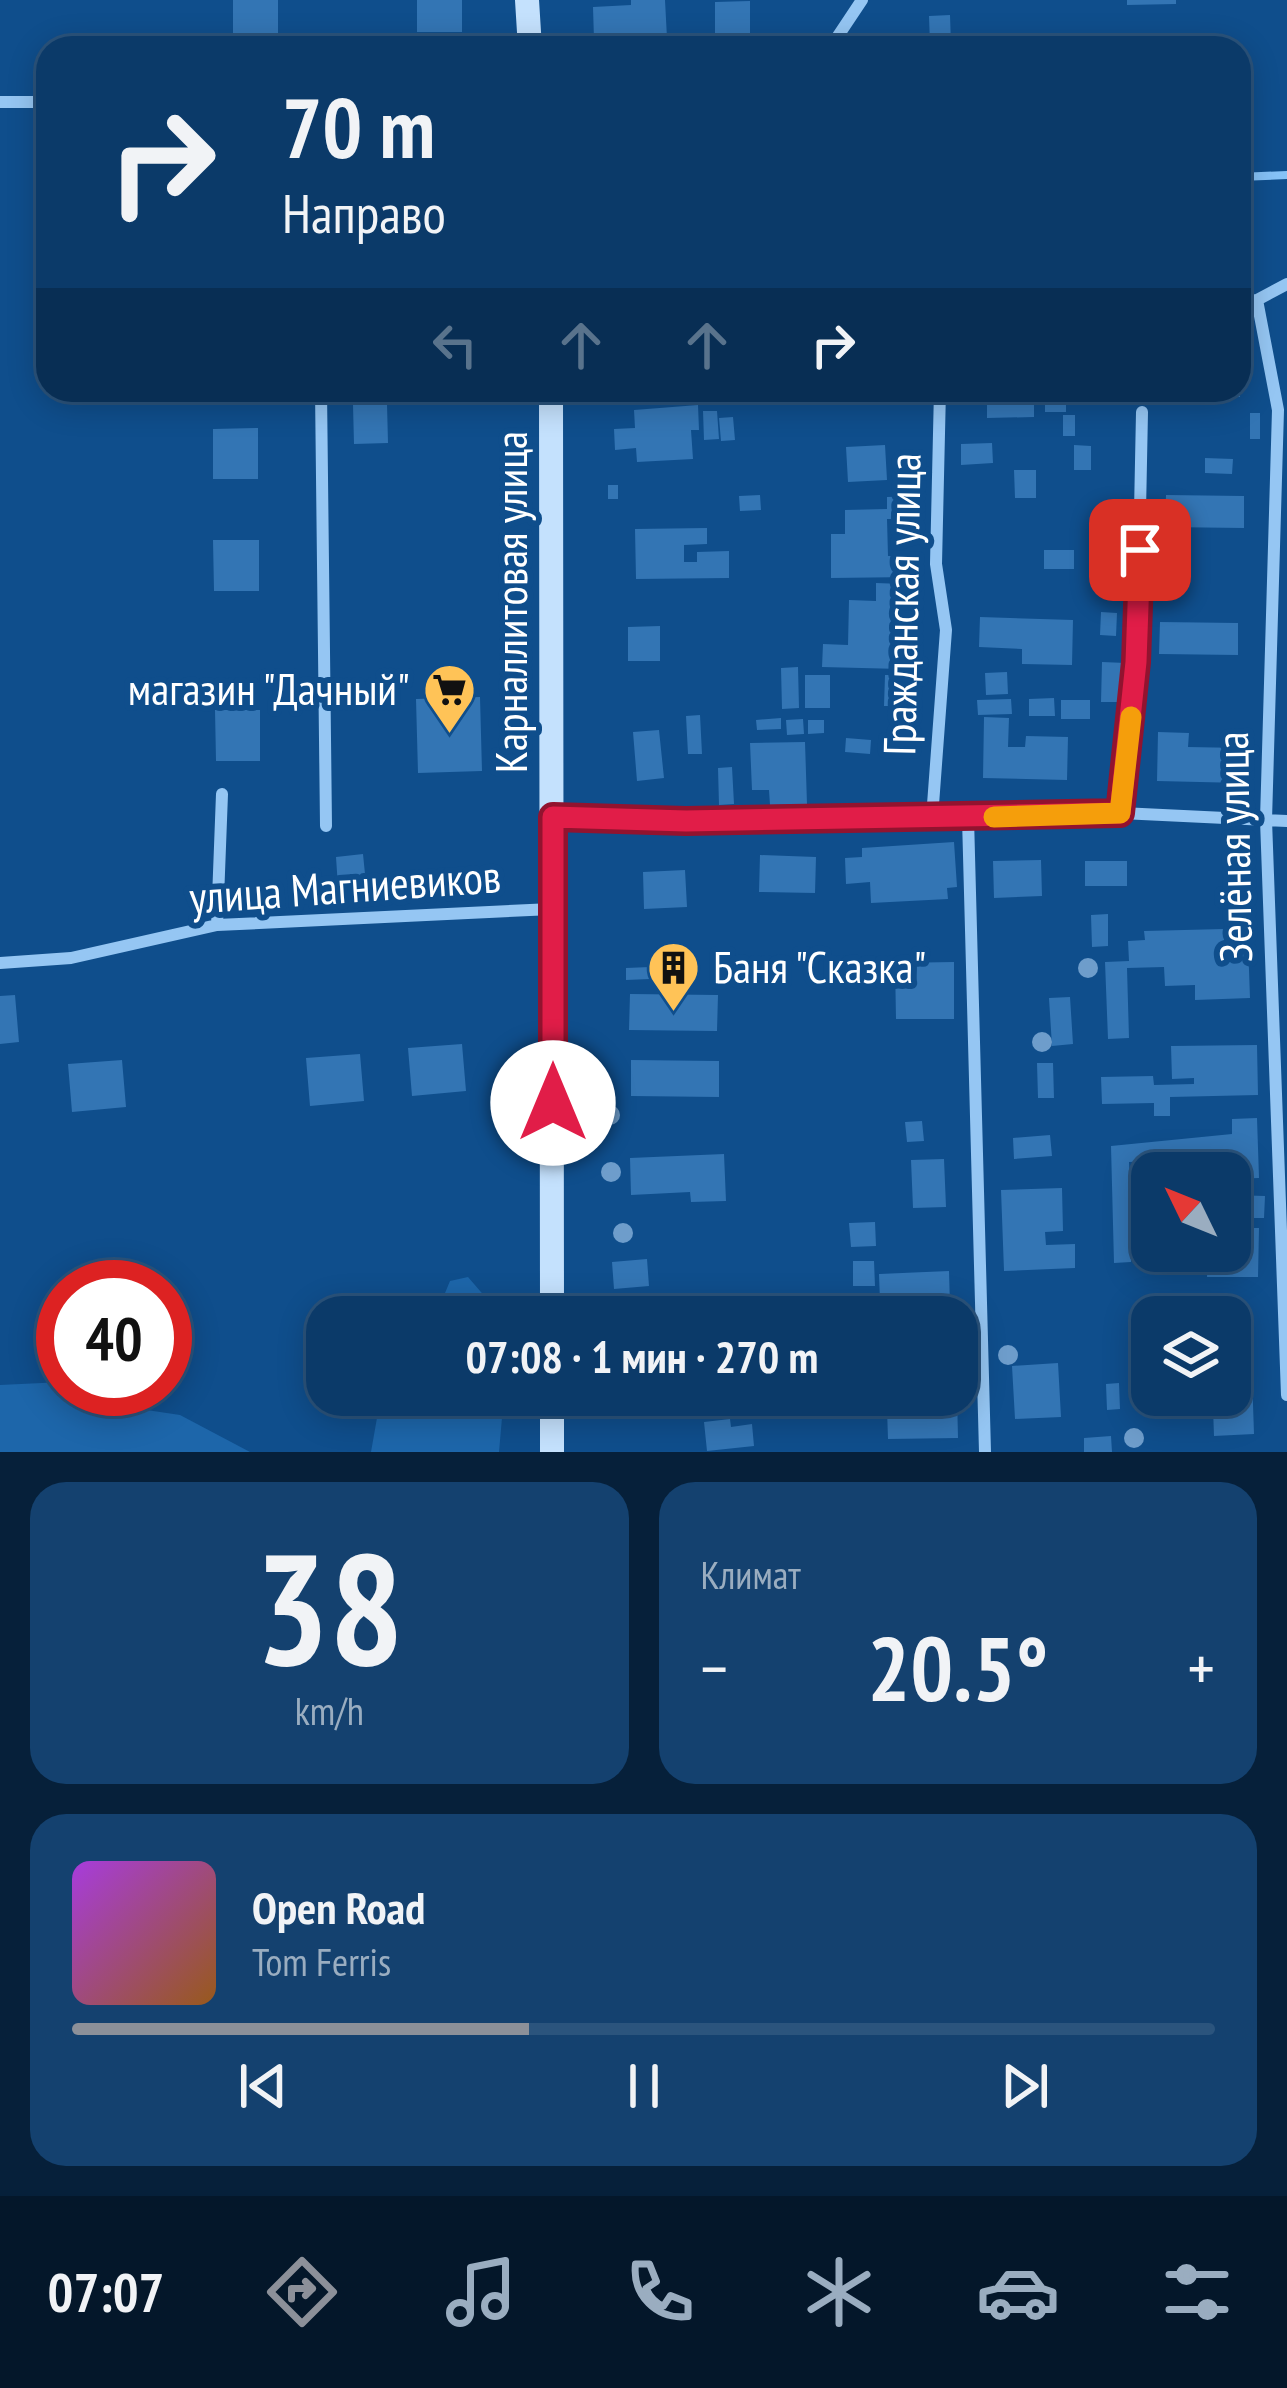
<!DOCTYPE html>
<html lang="ru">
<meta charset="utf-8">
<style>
body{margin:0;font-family:"PT Sans Narrow",sans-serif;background:#14416f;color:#f1f3f6;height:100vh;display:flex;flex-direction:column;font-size:45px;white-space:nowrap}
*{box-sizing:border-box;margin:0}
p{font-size:39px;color:#9aadc0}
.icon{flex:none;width:66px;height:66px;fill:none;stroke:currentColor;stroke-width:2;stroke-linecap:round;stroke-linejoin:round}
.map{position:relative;height:1452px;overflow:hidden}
.panel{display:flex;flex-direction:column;gap:30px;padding:30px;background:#06203a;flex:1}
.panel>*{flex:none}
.hud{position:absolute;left:36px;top:36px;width:1215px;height:366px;border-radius:36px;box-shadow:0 6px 30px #0003,0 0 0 3px #2b547d;background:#0b3a69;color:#f1f3f6;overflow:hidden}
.needle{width:78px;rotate:313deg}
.controls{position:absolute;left:1131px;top:1152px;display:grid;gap:24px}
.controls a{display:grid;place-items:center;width:120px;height:120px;border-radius:24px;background:#0b3a69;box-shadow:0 6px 30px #0003,0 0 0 3px #2b547d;font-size:60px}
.speed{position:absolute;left:36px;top:1260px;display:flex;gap:24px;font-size:60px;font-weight:700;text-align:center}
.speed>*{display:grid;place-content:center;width:156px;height:156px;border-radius:50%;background:#0b3a69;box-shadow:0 6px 30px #0003,0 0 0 3px #2b547d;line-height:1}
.speed .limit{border:18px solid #d22;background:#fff;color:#111}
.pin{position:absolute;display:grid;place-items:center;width:102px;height:102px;color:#fff;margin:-51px;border-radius:24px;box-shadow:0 6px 18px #0006}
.me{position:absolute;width:132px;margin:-66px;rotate:0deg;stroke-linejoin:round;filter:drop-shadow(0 0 9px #0008)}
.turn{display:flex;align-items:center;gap:42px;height:252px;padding:0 48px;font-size:54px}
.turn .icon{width:156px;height:156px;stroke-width:2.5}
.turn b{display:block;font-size:84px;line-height:102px}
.lanes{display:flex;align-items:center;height:114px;padding:0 48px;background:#0003;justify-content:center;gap:60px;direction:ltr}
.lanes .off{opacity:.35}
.big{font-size:90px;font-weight:700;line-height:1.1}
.panel .card{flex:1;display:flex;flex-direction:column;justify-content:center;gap:18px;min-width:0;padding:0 42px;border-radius:36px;background:#14416f}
.panel .dial{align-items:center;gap:0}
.dial b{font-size:156px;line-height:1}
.song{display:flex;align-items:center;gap:36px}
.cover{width:144px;height:144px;border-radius:18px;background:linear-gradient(135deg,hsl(280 70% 55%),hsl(30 70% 35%))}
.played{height:12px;border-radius:6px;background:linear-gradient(90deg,#8c9099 40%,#2b547d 40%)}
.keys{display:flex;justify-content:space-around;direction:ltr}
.heat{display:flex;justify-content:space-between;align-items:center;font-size:66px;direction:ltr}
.panel .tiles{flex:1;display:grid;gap:30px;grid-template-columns:1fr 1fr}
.card:last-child{grid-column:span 2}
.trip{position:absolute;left:306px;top:1296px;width:672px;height:120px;border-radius:36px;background:#0b3a69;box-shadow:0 6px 30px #0003,0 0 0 3px #2b547d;font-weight:700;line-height:120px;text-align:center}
.tabs{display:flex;height:192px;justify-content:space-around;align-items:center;background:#04172a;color:#9aadc0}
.tabs .icon{width:84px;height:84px}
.tabs .on{color:#8c9099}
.tabs b{font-size:54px;color:#f1f3f6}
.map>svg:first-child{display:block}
.green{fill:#1d66aa}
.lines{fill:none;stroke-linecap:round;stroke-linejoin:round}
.stream{stroke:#86c2f7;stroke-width:8}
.building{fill:#3375b4}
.street{stroke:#95c6f3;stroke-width:12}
.secondary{stroke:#c4e1fd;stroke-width:24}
.tree{fill:#6e9dcb}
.route-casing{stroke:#92132f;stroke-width:30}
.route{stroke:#e11d48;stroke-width:21}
.slow{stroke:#f59e0b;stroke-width:21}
.labels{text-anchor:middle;stroke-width:12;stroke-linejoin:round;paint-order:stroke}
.street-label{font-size:45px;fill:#fff;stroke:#0f4e8c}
.poi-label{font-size:45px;fill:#fff;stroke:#0f4e8c;text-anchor:end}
</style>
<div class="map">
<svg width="1287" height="1452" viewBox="0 0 1287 1452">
<rect width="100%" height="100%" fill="#0f4e8c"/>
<path class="green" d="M468 1277 487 1299 492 1317H435L450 1281Z
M63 1382V1389H90L120 1406 180 1415 250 1452H0V1385Z
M381 1395H504L499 1452H371Z"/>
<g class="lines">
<path class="stream" d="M1239 177 1287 175"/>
</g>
<path class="building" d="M233 0H278V48H233Z
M417 0H462V32H417Z
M631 0H665L667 38 594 40 593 7 631 5Z
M1127 0H1176V4L1127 5Z
M750 1V43H715V2Z
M950 15 951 44 930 45 929 16Z
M987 390H1034V417L987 418Z
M1045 390H1066V412H1045Z
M1161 390H1240V397L1161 395Z
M387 404 388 443 354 444 353 405Z
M698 405 699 430H691L693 459 637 462 636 448 615 450 614 429 635 428 634 410Z
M703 411H717L719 439 704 440Z
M1250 413H1260V439H1250Z
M1063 415H1075V436H1063Z
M733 417 735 440 721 441 719 418Z
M258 428V479H213V429Z
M992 443 993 463 961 465V444Z
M885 445 887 480 848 482 846 447Z
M1074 445 1091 446V470H1074Z
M1205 458 1233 459 1232 474 1205 473Z
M1014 470H1036V498H1015Z
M608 485H618V499H608Z
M760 495 761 510 740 511 739 496Z
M1166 495 1244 496V528L1165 527Z
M914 496 915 519H887L888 556H912V577L831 578V534H845V510L887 509V497Z
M707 528V544L684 545V562H697V552L729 551V578L636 579 635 529Z
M213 540H259V591H214Z
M1044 550H1074V569H1044Z
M876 583 903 584 901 669 822 667 823 644 848 645 849 600 876 601Z
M1101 612 1117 613 1116 636 1100 635Z
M980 617 1073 620 1072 665 1022 664V649L979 647Z
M1160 622 1238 623V655L1159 654Z
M660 626V661H628V627Z
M1102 662 1126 663 1124 702H1101Z
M798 667 799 708 782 709 781 668Z
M1007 672 1008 694 986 695 985 673Z
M805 675H830V708H805Z
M885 675H906V706H884Z
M480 697 482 771 418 773 416 699Z
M1054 698 1055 716H1029V699Z
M1011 699 1012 714 978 715 977 700Z
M1061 700H1090V719H1061Z
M215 710H260V761H216Z
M700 715 702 754H688L686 716Z
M984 717 1009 718 1008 747H1025L1026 736 1068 737 1067 780 983 778Z
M781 718V729L757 730 756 720Z
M803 719 804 734 787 735 786 720Z
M808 720H824V733L808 734Z
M659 730 664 778 637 781 633 732Z
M1158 732 1189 733 1188 747 1242 748V783L1157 781Z
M846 738 871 740 870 754 845 752Z
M805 742 807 804 770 805 769 790H752L750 743Z
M732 767 734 804 719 805 718 768Z
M954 842 957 887 947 888 948 899 871 903 870 882 846 884 845 858 862 857V848Z
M363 854 366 884 338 887 336 857Z
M760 855 816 857 815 893 759 892Z
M1041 860 1042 896 994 898 993 861Z
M1085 861H1127V886H1085Z
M685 870 687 907 644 909 643 872Z
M1108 914V946L1092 947 1091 915Z
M1224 929V943L1248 942 1250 998 1195 1000V985L1165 986 1164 967 1127 968 1129 1038 1108 1039 1105 962 1129 961 1128 941 1145 940 1144 931Z
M839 961H851L850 985H838Z
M954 962V1019H896L895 963Z
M650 967V979L626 980V968Z
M630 994 718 995 717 1031 629 1030Z
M15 995 19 1042 0 1044V996Z
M1070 997 1073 1044 1052 1046 1049 998Z
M462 1044 466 1091 412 1096 408 1048Z
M1257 1045 1258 1095 1170 1097V1116H1154V1103L1102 1104 1101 1077 1153 1076 1154 1085 1194 1084V1078L1172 1079 1171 1046Z
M360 1054 364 1101 310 1106 306 1058Z
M122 1060 126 1107 72 1112 68 1064Z
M631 1060 719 1061V1097L631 1096Z
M1037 1063H1053L1054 1098H1038Z
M1257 1118 1259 1178 1230 1179V1173L1213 1169 1174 1173 1173 1160 1129 1162 1132 1234H1152V1248L1131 1249V1262L1114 1263 1111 1146 1232 1134V1119Z
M922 1121 924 1141 907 1142 905 1122Z
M1050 1135 1052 1156 1014 1159 1013 1138Z
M724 1154 726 1201 691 1202 690 1192 631 1195 630 1158Z
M944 1159 946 1207 913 1208 911 1160Z
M1062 1188 1063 1231 1045 1232 1046 1245 1075 1244V1268L1004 1271 1001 1190Z
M1233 1195 1265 1196 1264 1218H1239V1228H1259L1258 1277H1207L1208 1251H1230Z
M875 1222 876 1246 851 1247 849 1223Z
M647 1259 649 1286 614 1289 612 1262Z
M853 1261H874L875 1286H853Z
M949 1271 950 1306 880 1302 879 1274Z
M1058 1363 1061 1417 1015 1419 1012 1366Z
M1252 1374 1254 1434 1214 1436 1213 1408 1181 1409 1180 1395H1230V1375Z
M1119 1383 1120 1409 1107 1410 1106 1384Z
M897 1395H957L958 1438 888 1439 887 1409H897Z
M730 1419 731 1427 752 1424 754 1446 707 1451 704 1422Z
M1111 1436 1112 1452H1084V1438Z"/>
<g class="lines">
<path class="street" d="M830 48 862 0
M0 102H48
M1257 300 1278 410 1266 820 1287 1395
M1239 301 1257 300 1287 284
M321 390 326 826
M1121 813 1137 662 1142 412
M553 817 686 821 1121 813 1287 821
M932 818 946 630 936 564 940 390
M968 818 985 1452
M217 925 222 794
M0 963 71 958 217 925 552 909"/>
<path class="secondary" d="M527 0 530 48
M551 390 552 1317
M552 1452V1395"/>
</g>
<g class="tree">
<circle cx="1088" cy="968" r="10"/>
<circle cx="1042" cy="1042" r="10"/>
<circle cx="610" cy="1115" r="10"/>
<circle cx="611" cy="1172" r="10"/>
<circle cx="623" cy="1233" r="10"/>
<circle cx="1152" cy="1263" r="10"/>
<circle cx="1008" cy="1355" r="10"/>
<circle cx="1134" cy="1438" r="10"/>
</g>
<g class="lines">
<defs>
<path id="route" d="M553 1103V817L686 821 1120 813 1136 662 1140 550"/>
</defs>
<use href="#route" class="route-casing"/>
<use href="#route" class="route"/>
<path class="slow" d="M994 817 1120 813 1131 717"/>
</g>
<defs>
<symbol id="supermarket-pin" viewBox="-11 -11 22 30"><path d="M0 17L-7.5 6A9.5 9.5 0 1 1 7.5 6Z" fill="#ffc357" stroke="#0f4e8c"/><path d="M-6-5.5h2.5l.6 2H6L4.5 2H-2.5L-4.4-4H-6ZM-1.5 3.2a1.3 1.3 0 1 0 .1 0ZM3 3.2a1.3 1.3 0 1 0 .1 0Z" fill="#111"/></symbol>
<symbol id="building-pin" viewBox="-11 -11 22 30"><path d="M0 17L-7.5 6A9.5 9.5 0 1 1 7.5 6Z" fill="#ffc357" stroke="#0f4e8c"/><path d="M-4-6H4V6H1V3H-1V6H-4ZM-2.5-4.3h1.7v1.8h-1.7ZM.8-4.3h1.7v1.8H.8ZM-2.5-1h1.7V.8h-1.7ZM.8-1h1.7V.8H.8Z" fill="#111"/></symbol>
</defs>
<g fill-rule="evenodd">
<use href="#supermarket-pin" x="420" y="660" width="59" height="81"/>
<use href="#building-pin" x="644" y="938" width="59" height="81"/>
</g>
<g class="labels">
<g class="street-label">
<text transform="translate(511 602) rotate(-90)" y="16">Карналлитовая улица</text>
<text transform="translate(902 604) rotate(-89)" y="16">Гражданская улица</text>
<text transform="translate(1234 847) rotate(-91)" y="16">Зелёная улица</text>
<text transform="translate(345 887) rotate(-4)" y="16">улица Магниевиков</text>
</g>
<g class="poi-label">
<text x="410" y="705">магазин "Дачный"</text>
<text x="713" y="983" text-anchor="start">Баня "Сказка"</text>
</g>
</g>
</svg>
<div class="controls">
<a><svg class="needle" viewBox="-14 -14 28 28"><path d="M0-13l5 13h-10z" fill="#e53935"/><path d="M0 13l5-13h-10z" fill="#9aadc0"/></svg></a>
<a><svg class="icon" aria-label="layers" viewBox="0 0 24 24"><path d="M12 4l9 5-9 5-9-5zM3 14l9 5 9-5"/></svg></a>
</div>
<div class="speed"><div class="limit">40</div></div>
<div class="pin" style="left:1140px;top:550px;background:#d93025"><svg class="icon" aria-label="arrive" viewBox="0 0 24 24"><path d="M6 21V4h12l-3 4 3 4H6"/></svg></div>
<svg class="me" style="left:553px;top:1103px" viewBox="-20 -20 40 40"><circle r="19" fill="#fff"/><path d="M0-13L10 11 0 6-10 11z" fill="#e11d48"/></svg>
<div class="trip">07:08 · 1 мин · 270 m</div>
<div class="hud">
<div class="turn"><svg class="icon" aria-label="right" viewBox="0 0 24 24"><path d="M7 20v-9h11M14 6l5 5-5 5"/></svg><div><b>70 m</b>Направо</div></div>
<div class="lanes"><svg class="icon off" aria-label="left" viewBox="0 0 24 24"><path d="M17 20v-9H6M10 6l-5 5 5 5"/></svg><svg class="icon off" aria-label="ahead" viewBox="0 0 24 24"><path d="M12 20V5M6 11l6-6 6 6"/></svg><svg class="icon off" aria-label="ahead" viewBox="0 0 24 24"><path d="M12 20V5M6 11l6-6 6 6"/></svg><svg class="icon" aria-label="right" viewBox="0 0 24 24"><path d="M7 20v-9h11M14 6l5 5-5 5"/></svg></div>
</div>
</div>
<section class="panel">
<div class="tiles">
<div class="card dial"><b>38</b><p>km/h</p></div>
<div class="card"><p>Климат</p>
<div class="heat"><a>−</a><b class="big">20.5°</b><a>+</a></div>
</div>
<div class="card">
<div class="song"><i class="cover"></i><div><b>Open Road</b><p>Tom Ferris</p></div></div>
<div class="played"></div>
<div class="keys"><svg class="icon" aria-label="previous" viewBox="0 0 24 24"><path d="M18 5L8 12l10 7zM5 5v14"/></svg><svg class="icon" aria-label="pause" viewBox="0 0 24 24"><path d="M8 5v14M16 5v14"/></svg><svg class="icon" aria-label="next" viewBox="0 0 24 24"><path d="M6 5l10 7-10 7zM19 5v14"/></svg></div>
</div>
</div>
</section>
<nav class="tabs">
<b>07:07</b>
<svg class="icon on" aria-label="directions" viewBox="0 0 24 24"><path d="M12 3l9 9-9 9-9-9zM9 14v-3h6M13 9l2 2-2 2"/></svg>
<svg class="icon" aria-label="music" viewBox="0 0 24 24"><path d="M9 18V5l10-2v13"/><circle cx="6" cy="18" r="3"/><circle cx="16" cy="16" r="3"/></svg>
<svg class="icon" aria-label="phone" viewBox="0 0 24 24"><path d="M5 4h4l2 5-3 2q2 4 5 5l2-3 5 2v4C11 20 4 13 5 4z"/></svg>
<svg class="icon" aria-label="climate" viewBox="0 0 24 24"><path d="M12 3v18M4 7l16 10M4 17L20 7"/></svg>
<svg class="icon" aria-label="car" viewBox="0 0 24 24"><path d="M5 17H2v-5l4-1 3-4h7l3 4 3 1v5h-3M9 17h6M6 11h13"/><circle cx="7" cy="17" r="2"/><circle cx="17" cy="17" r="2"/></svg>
<svg class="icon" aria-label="filters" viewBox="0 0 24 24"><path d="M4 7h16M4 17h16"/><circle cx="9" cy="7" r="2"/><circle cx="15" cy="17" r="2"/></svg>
</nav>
